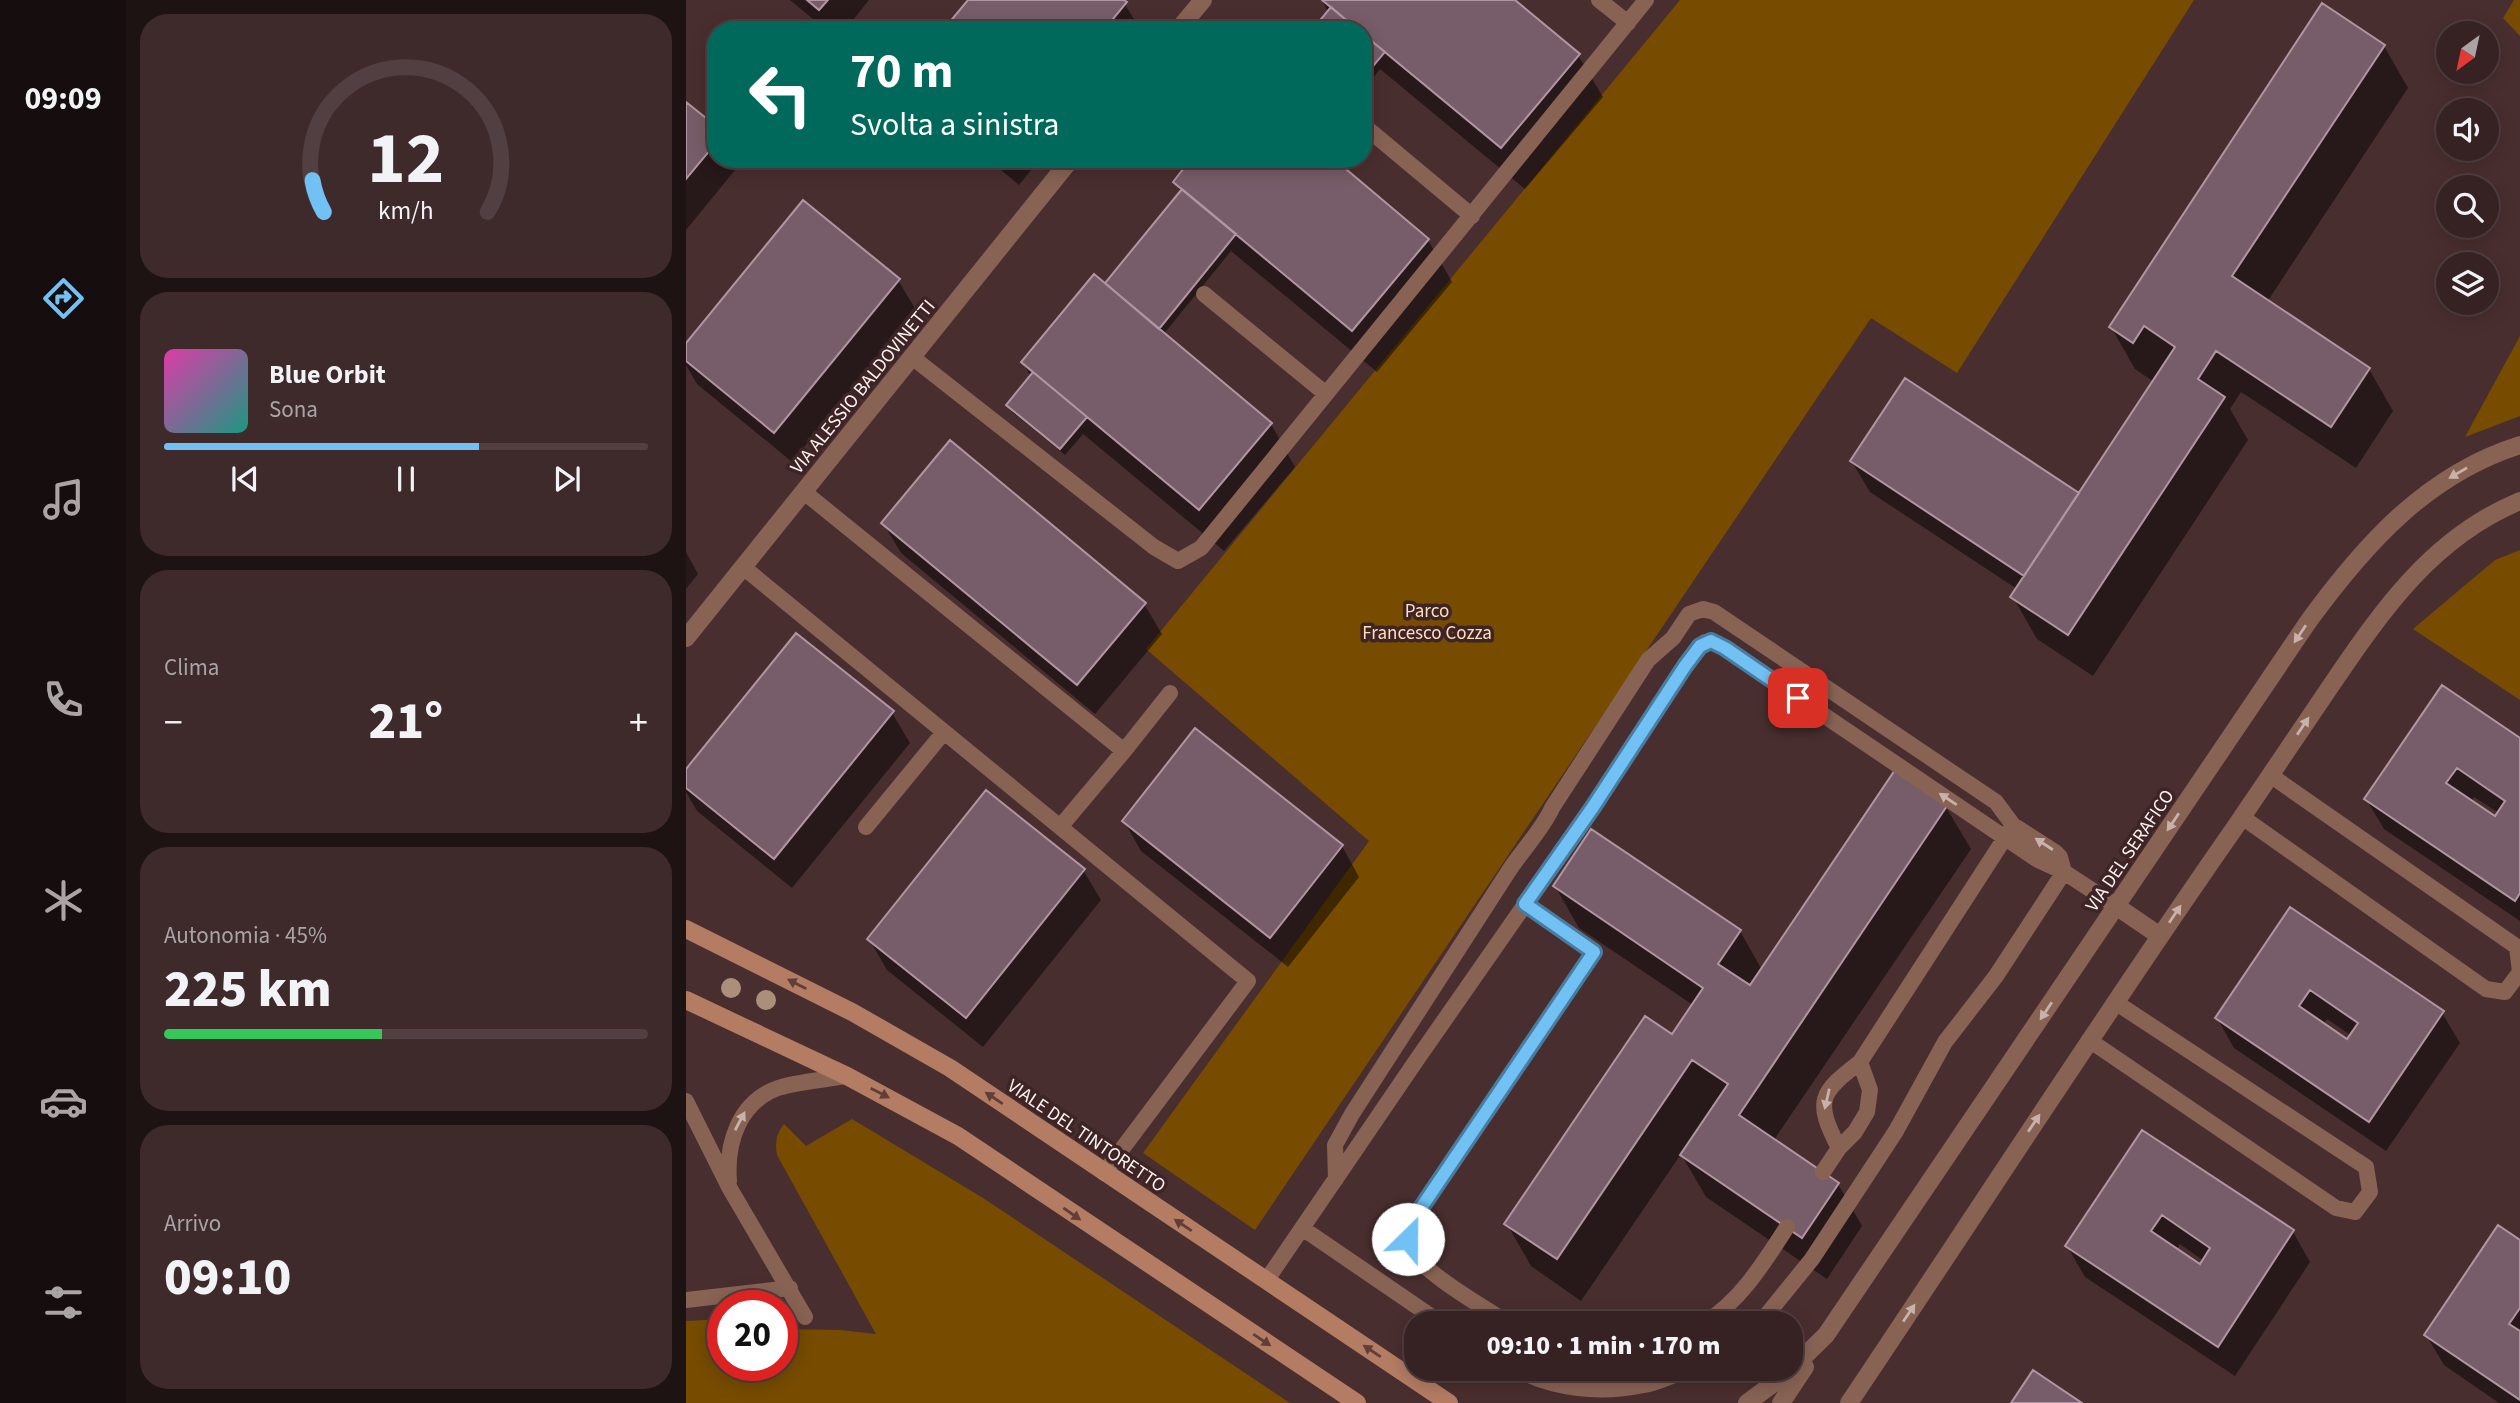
<!DOCTYPE html>
<html lang="it">
<meta charset="utf-8">
<style>
body{margin:0;font-family:"Source Sans 3",sans-serif;background:#3e2a2b;color:#f1f3f6;height:100vh;display:flex;flex-direction:column;font-size:26px;white-space:nowrap}
*{box-sizing:border-box;margin:0}
p{font-size:23px;color:#aaa4a6}
.icon{flex:none;width:38px;height:38px;fill:none;stroke:currentColor;stroke-width:2;stroke-linecap:round;stroke-linejoin:round}
.map{position:relative;flex:1;overflow:hidden}
.panel{display:flex;flex-direction:column;gap:14px;padding:14px;background:#1e1313;width:560px}
.panel>*{flex:none}
.top-card{position:absolute;left:21px;top:21px;width:665px;height:147px;border-radius:28px;box-shadow:0 4px 18px #0003,0 0 0 2px #513f41;background:#00695c;color:#fff;overflow:hidden}
.needle{width:46px;rotate:213deg}
.controls{position:absolute;left:1750px;top:21px;display:grid;gap:14px}
.controls a{display:grid;place-items:center;width:63px;height:63px;border-radius:50%;background:#372223;box-shadow:0 4px 18px #0003,0 0 0 2px #513f41;font-size:35px}
.speed{position:absolute;left:21px;top:1290px;display:flex;gap:14px;font-size:35px;font-weight:700;text-align:center}
.speed>*{display:grid;place-content:center;width:91px;height:91px;border-radius:50%;background:#372223;box-shadow:0 4px 18px #0003,0 0 0 2px #513f41;line-height:1}
.speed .limit{border:10px solid #d22;background:#fff;color:#111}
.pin{position:absolute;display:grid;place-items:center;width:60px;height:60px;color:#fff;margin:-30px;border-radius:14px;box-shadow:0 4px 10px #0006}
.me{position:absolute;width:77px;margin:-38px;rotate:23deg;stroke-linejoin:round;filter:drop-shadow(0 0 5px #0008)}
.turn{display:flex;align-items:center;gap:24px;height:147px;padding:0 28px;font-size:32px}
.turn .icon{width:91px;height:91px;stroke-width:2.5}
.turn b{display:block;font-size:49px;line-height:60px}
.big{font-size:52px;font-weight:800;line-height:1.1}
.panel .tile{flex:1;display:flex;flex-direction:column;justify-content:center;gap:10px;min-width:0;padding:0 24px;border-radius:28px;background:#3e2a2b}
.panel .dial{align-items:center;gap:0}
.dial svg{height:182px;overflow:visible;fill:none;stroke:#513f41;stroke-width:7;stroke-linecap:round;text-anchor:middle}
.dial text{fill:#f1f3f6;stroke:none}
.song{display:flex;align-items:center;gap:21px}
.cover{width:84px;height:84px;border-radius:10px;background:linear-gradient(135deg,hsl(320 70% 55%),hsl(170 70% 35%))}
.played{height:7px;border-radius:4px;background:linear-gradient(90deg,#71c1f4 65%,#513f41 65%)}
.keys{display:flex;justify-content:space-around;direction:ltr}
.heat{display:flex;justify-content:space-between;align-items:center;font-size:38px;direction:ltr}
.charge{height:10px;border-radius:5px;background:linear-gradient(90deg,#34c759 45%,#513f41 0)}
.trip{position:absolute;left:718px;top:1311px;width:399px;height:70px;border-radius:28px;background:#372223;box-shadow:0 4px 18px #0003,0 0 0 2px #513f41;font-weight:800;line-height:70px;text-align:center}
main{display:flex;flex:1;min-height:0}
.menu{display:flex;flex-direction:column;width:126px;justify-content:space-around;align-items:center;background:#160e0e;color:#aaa4a6}
.menu .icon{width:49px;height:49px}
.menu .active{color:#71c1f4}
.menu b{font-size:32px;color:#f1f3f6}
.map>svg:first-child{display:block}
.green{fill:#774c01}
.shadow{fill:#0007;fill-rule:evenodd}
.building{fill:#775d69;stroke:#b295a3;stroke-width:2;fill-rule:evenodd}
.lines{fill:none;stroke-linecap:round;stroke-linejoin:round}
.service{stroke:#886354;stroke-width:16}
.minor{stroke:#886354;stroke-width:18}
.tertiary{stroke:#886354;stroke-width:18}
.secondary{stroke:#b47c63;stroke-width:18}
.tree{fill:#ac8f7b}
.oneway{fill:#c8b2ab}
.oneway2{fill:#613e38}
.route-casing{stroke:#497d9f;stroke-width:18}
.route{stroke:#71c1f4;stroke-width:12}
.labels{text-anchor:middle;stroke-width:7;stroke-linejoin:round;paint-order:stroke}
.street-label{font-size:19px;fill:#fdf2f2;stroke:#3e2425}
.park-label{font-size:19px;fill:#fddfba;stroke:#3e2425}
</style>
<main>
<nav class="menu">
<b>09:09</b>
<svg class="icon active" aria-label="directions" viewBox="0 0 24 24"><path d="M12 3l9 9-9 9-9-9zM9 14v-3h6M13 9l2 2-2 2"/></svg>
<svg class="icon" aria-label="music" viewBox="0 0 24 24"><path d="M9 18V5l10-2v13"/><circle cx="6" cy="18" r="3"/><circle cx="16" cy="16" r="3"/></svg>
<svg class="icon" aria-label="phone" viewBox="0 0 24 24"><path d="M5 4h4l2 5-3 2q2 4 5 5l2-3 5 2v4C11 20 4 13 5 4z"/></svg>
<svg class="icon" aria-label="climate" viewBox="0 0 24 24"><path d="M12 3v18M4 7l16 10M4 17L20 7"/></svg>
<svg class="icon" aria-label="car" viewBox="0 0 24 24"><path d="M5 17H2v-5l4-1 3-4h7l3 4 3 1v5h-3M9 17h6M6 11h13"/><circle cx="7" cy="17" r="2"/><circle cx="17" cy="17" r="2"/></svg>
<svg class="icon" aria-label="filters" viewBox="0 0 24 24"><path d="M4 7h16M4 17h16"/><circle cx="9" cy="7" r="2"/><circle cx="15" cy="17" r="2"/></svg>
</nav>
<section class="panel">
<div class="tile dial"><svg viewBox="0 0 100 80">
<path d="M14 69A42 42 0 1 1 86 69"/>
<path d="M14 69A42 42 0 0 1 9 55" stroke="#71c1f4"/>
<text x="50" y="56" font-size="32" font-weight="700">12</text>
<text x="50" y="72" font-size="11">km/h</text>
</svg></div>
<div class="tile">
<div class="song"><i class="cover"></i><div><b>Blue Orbit</b><p>Sona</p></div></div>
<div class="played"></div>
<div class="keys"><svg class="icon" aria-label="previous" viewBox="0 0 24 24"><path d="M18 5L8 12l10 7zM5 5v14"/></svg><svg class="icon" aria-label="pause" viewBox="0 0 24 24"><path d="M8 5v14M16 5v14"/></svg><svg class="icon" aria-label="next" viewBox="0 0 24 24"><path d="M6 5l10 7-10 7zM19 5v14"/></svg></div>
</div>
<div class="tile"><p>Clima</p>
<div class="heat"><a>−</a><b class="big">21°</b><a>+</a></div>
</div>
<div class="tile"><p>Autonomia · 45%</p><b class="big">225 km</b><div class="charge"></div></div>
<div class="tile"><p>Arrivo</p><b class="big">09:10</b></div>
</section>
<div class="map">
<svg width="1834" height="1403" viewBox="0 0 1834 1403">
<rect width="100%" height="100%" fill="#492e2f"/>
<path class="green" d="M994 0H1508L1271 373 1185 318 569 1230 457 1153 683 841 460 649Z
M1828 0H1834V36L1817 18Z
M1834 336V416L1779 437Z
M1834 550V700L1727 629 1809 560Z
M166 1119 297 1198 604 1403H0V1321L37 1319V1365H96V1329L154 1330 190 1334 91 1155C89 1143 90 1134 98 1124L120 1146Z"/>
<path class="shadow" d="M104 0H183L159 30H140Z
M284 0H436L455 30H260Z
M636 0H826L892 55 917 97 839 189 694 69 677 90V30L642 12Z
M1698 46 1722 88 1581 302 1683 369 1707 411 1670 468 1555 392 1544 409 1562 440 1407 676 1351 639 1327 597 1331 589 1184 492 1166 462 1393 496 1468 382 1449 369 1425 327Z
M0 104 30 129V159H51L54 164 0 230Z
M302 159H354L333 185Z
M489 182 742 240 766 282 691 372 545 251 477 335 585 424 609 467 538 551 397 434 379 455 326 412 322 405 345 377 337 362 425 290 421 284 495 193Z
M212 280 230 310 106 462 11 384 0 365V346Z
M197 523 458 604 476 634 409 714 215 553Z
M0 552 12 574 0 589Z
M206 713 224 743 106 888 11 811 0 792V772Z
M1834 740V921L1698 829 1680 799ZM1788 797 1813 813 1809 819 1785 802Z
M1260 807 1285 849 1088 1140 1152 1184 1176 1226 1141 1279 1020 1197 995 1154 895 1301 845 1266 821 1224 986 1036 1007 1005 893 928 869 886 1054 931 1076 970Z
M438 821 656 846 673 877 602 967 455 851Z
M397 870 415 900 297 1047 201 970 183 939Z
M1604 910 1756 1013 1774 1043 1700 1151 1548 1048 1531 1018ZM1641 1019 1666 1036 1662 1041 1637 1025Z
M1456 1133 1607 1232 1624 1262 1549 1376 1399 1277 1381 1246ZM1494 1244 1518 1261 1514 1267 1490 1250Z
M1834 1242V1403H1813L1758 1365 1740 1335Z"/>
<path class="building" d="M121 0H142L133 10Z
M282 0H438L441 2 418 30H257Z
M636 0H829L894 54 815 148 677 34V30H672Z
M1636 3 1699 45 1546 276 1684 368 1645 427 1530 351 1512 379 1539 397 1382 635 1324 597 1489 347 1458 326 1447 343 1423 327Z
M645 7 672 30H626Z
M677 34 699 52 677 78Z
M0 102 30 126V143L0 179Z
M505 159H648L743 239 666 331 487 182Z
M496 189 550 234 473 329 419 283Z
M117 200 214 279 88 433 0 361V343Z
M408 274 586 423 513 510 335 362Z
M347 372 401 417 374 449 320 405Z
M1219 378 1393 493 1338 576 1164 461Z
M264 440 460 603 391 685 195 523Z
M110 633 208 711 88 859 0 788V769Z
M1756 685 1834 738V893L1829 901 1678 799ZM1771 768 1819 801 1809 816 1760 783Z
M509 728 657 845 584 938 436 821Z
M1209 770 1261 806 1053 1115 1153 1183 1116 1238 994 1155 1042 1084 1006 1060 871 1259 818 1224 959 1016 986 1034 1017 988 867 886 905 829 1055 930 1032 964 1064 985Z
M300 790 399 869 280 1018 181 939Z
M1604 907 1758 1011 1683 1122 1529 1018ZM1624 990 1672 1023 1661 1039 1613 1006Z
M1456 1130 1608 1230 1532 1347 1379 1246ZM1476 1215 1524 1248 1514 1264 1465 1231Z
M1812 1225 1834 1240V1308L1823 1324 1834 1331V1400L1738 1335Z
M1347 1370 1396 1403H1325Z"/>
<g class="lines">
<path class="service" d="M913 0 942 23
M677 125 786 216
M518 294 640 394
M226 357 468 547 492 561 515 548 960 0
M118 492 438 751 374 827
M57 567 562 981 418 1173
M438 751 484 693
M1556 817 1800 989 1819 992 1834 972 1831 947 1584 775
M180 827 258 732
M1403 1040 1650 1208 1669 1212 1684 1192 1680 1167 1429 1002
M0 1101 43 1187 119 1317
M1153 1148C1128 1100 1134 1093 1174 1062L1324 830
M1137 1172 1153 1148 1169 1132 1181 1112 1184 1090 1174 1062
M650 1179 649 1145 666 1114 824 869C836 851 858 827 866 808L962 660 987 638 1003 614 1017 609 1028 612 1310 802 1327 825 1369 852 1374 857 1378 872 1310 976 1259 1042 1210 1131 1126 1259 1074 1323
M43 1181C40 1143 53 1102 92 1088 114 1081 139 1080 161 1076
M616 1228 755 1323
M580 1281 732 1058 907 807 999 666 1019 642 1031 643 1352 860 1378 872 1430 906
M0 1300 104 1288
M822 1323C799 1308 733 1271 724 1247 719 1234 727 1222 733 1211L908 952 839 904
M1018 1323C1054 1302 1079 1261 1101 1227
M828 1368C868 1390 915 1394 958 1385 974 1382 990 1374 1005 1368"/>
<path class="minor" d="M492 30 517 0
M0 638 385 159
M1430 906 1474 936"/>
<path class="tertiary" d="M1061 1403 1100 1374 1140 1335 1622 622C1678 545 1741 474 1834 445
M1095 1403 1119 1367
M1163 1403C1292 1211 1417 1016 1550 826 1582 779 1614 731 1646 684 1697 609 1747 537 1834 501"/>
<path class="secondary" d="M0 929 166 1012 264 1068 763 1403
M0 1000 161 1076 272 1136 671 1403"/>
</g>
<g class="tree">
<circle cx="45" cy="988" r="10"/>
<circle cx="80" cy="1000" r="10"/>
</g>
<defs><path id="oneway-solid" d="M-6-.8H1V-3.2L6.5 0L1 3.2V.8H-6Z" transform="scale(1.75)"/></defs>
<g class="oneway">
<use href="#oneway-solid" transform="translate(1772 473) rotate(150)"/>
<use href="#oneway-solid" transform="translate(1614 634) rotate(124)"/>
<use href="#oneway-solid" transform="translate(1617 726) rotate(-56)"/>
<use href="#oneway-solid" transform="translate(1262 799) rotate(-146)"/>
<use href="#oneway-solid" transform="translate(1487 822) rotate(124)"/>
<use href="#oneway-solid" transform="translate(1358 844) rotate(-147)"/>
<use href="#oneway-solid" transform="translate(1489 914) rotate(-56)"/>
<use href="#oneway-solid" transform="translate(1360 1011) rotate(124)"/>
<use href="#oneway-solid" transform="translate(1141 1099) rotate(103)"/>
<use href="#oneway-solid" transform="translate(54 1121) rotate(-62)"/>
<use href="#oneway-solid" transform="translate(1348 1123) rotate(-56)"/>
<use href="#oneway-solid" transform="translate(1223 1313) rotate(-56)"/>
</g>
<g class="oneway2">
<use href="#oneway-solid" transform="translate(111 984) rotate(-153)"/>
<use href="#oneway-solid" transform="translate(194 1093) rotate(27)"/>
<use href="#oneway-solid" transform="translate(308 1098) rotate(-146)"/>
<use href="#oneway-solid" transform="translate(386 1214) rotate(35)"/>
<use href="#oneway-solid" transform="translate(497 1225) rotate(-146)"/>
<use href="#oneway-solid" transform="translate(576 1340) rotate(34)"/>
<use href="#oneway-solid" transform="translate(686 1351) rotate(-146)"/>
</g>
<g class="lines">
<defs>
<path id="route" d="M722 1239 725 1225 733 1211 908 952 839 904 907 807 999 666 1014 646 1025 641 1039 648 1112 698"/>
</defs>
<use href="#route" class="route-casing"/>
<use href="#route" class="route"/>
</g>
<g class="labels">
<g class="street-label">
<text transform="translate(176 386) rotate(-51)" y="7">VIA ALESSIO BALDOVINETTI</text>
<text transform="translate(1443 850) rotate(-56)" y="7">VIA DEL SERAFICO</text>
<text transform="translate(401 1135) rotate(34)" y="7">VIALE DEL TINTORETTO</text>
</g>
<g class="park-label">
<text x="741" y="617">Parco<tspan x="741" dy="22">Francesco Cozza</tspan></text>
</g>
</g>
</svg>
<div class="controls">
<a><svg class="needle" viewBox="-14 -14 28 28"><path d="M0-13l5 13h-10z" fill="#e53935"/><path d="M0 13l5-13h-10z" fill="#aaa4a6"/></svg></a>
<a><svg class="icon" aria-label="sound" viewBox="0 0 24 24"><path d="M4 9h4l5-4v14l-5-4H4zM17 9q2 3 0 6"/></svg></a>
<a><svg class="icon" aria-label="search" viewBox="0 0 24 24"><circle cx="10" cy="10" r="6"/><path d="M15 15l6 6"/></svg></a>
<a><svg class="icon" aria-label="layers" viewBox="0 0 24 24"><path d="M12 4l9 5-9 5-9-5zM3 14l9 5 9-5"/></svg></a>
</div>
<div class="speed"><div class="limit">20</div></div>
<div class="pin" style="left:1112px;top:698px;background:#d93025"><svg class="icon" aria-label="arrive" viewBox="0 0 24 24"><path d="M6 21V4h12l-3 4 3 4H6"/></svg></div>
<svg class="me" style="left:722px;top:1239px" viewBox="-20 -20 40 40"><circle r="19" fill="#fff"/><path d="M0-13L10 11 0 6-10 11z" fill="#71c1f4"/></svg>
<div class="trip">09:10 · 1 min · 170 m</div>
<div class="top-card">
<div class="turn"><svg class="icon" aria-label="left" viewBox="0 0 24 24"><path d="M17 20v-9H6M10 6l-5 5 5 5"/></svg><div><b>70 m</b>Svolta a sinistra</div></div>
</div>
</div>
</main>
